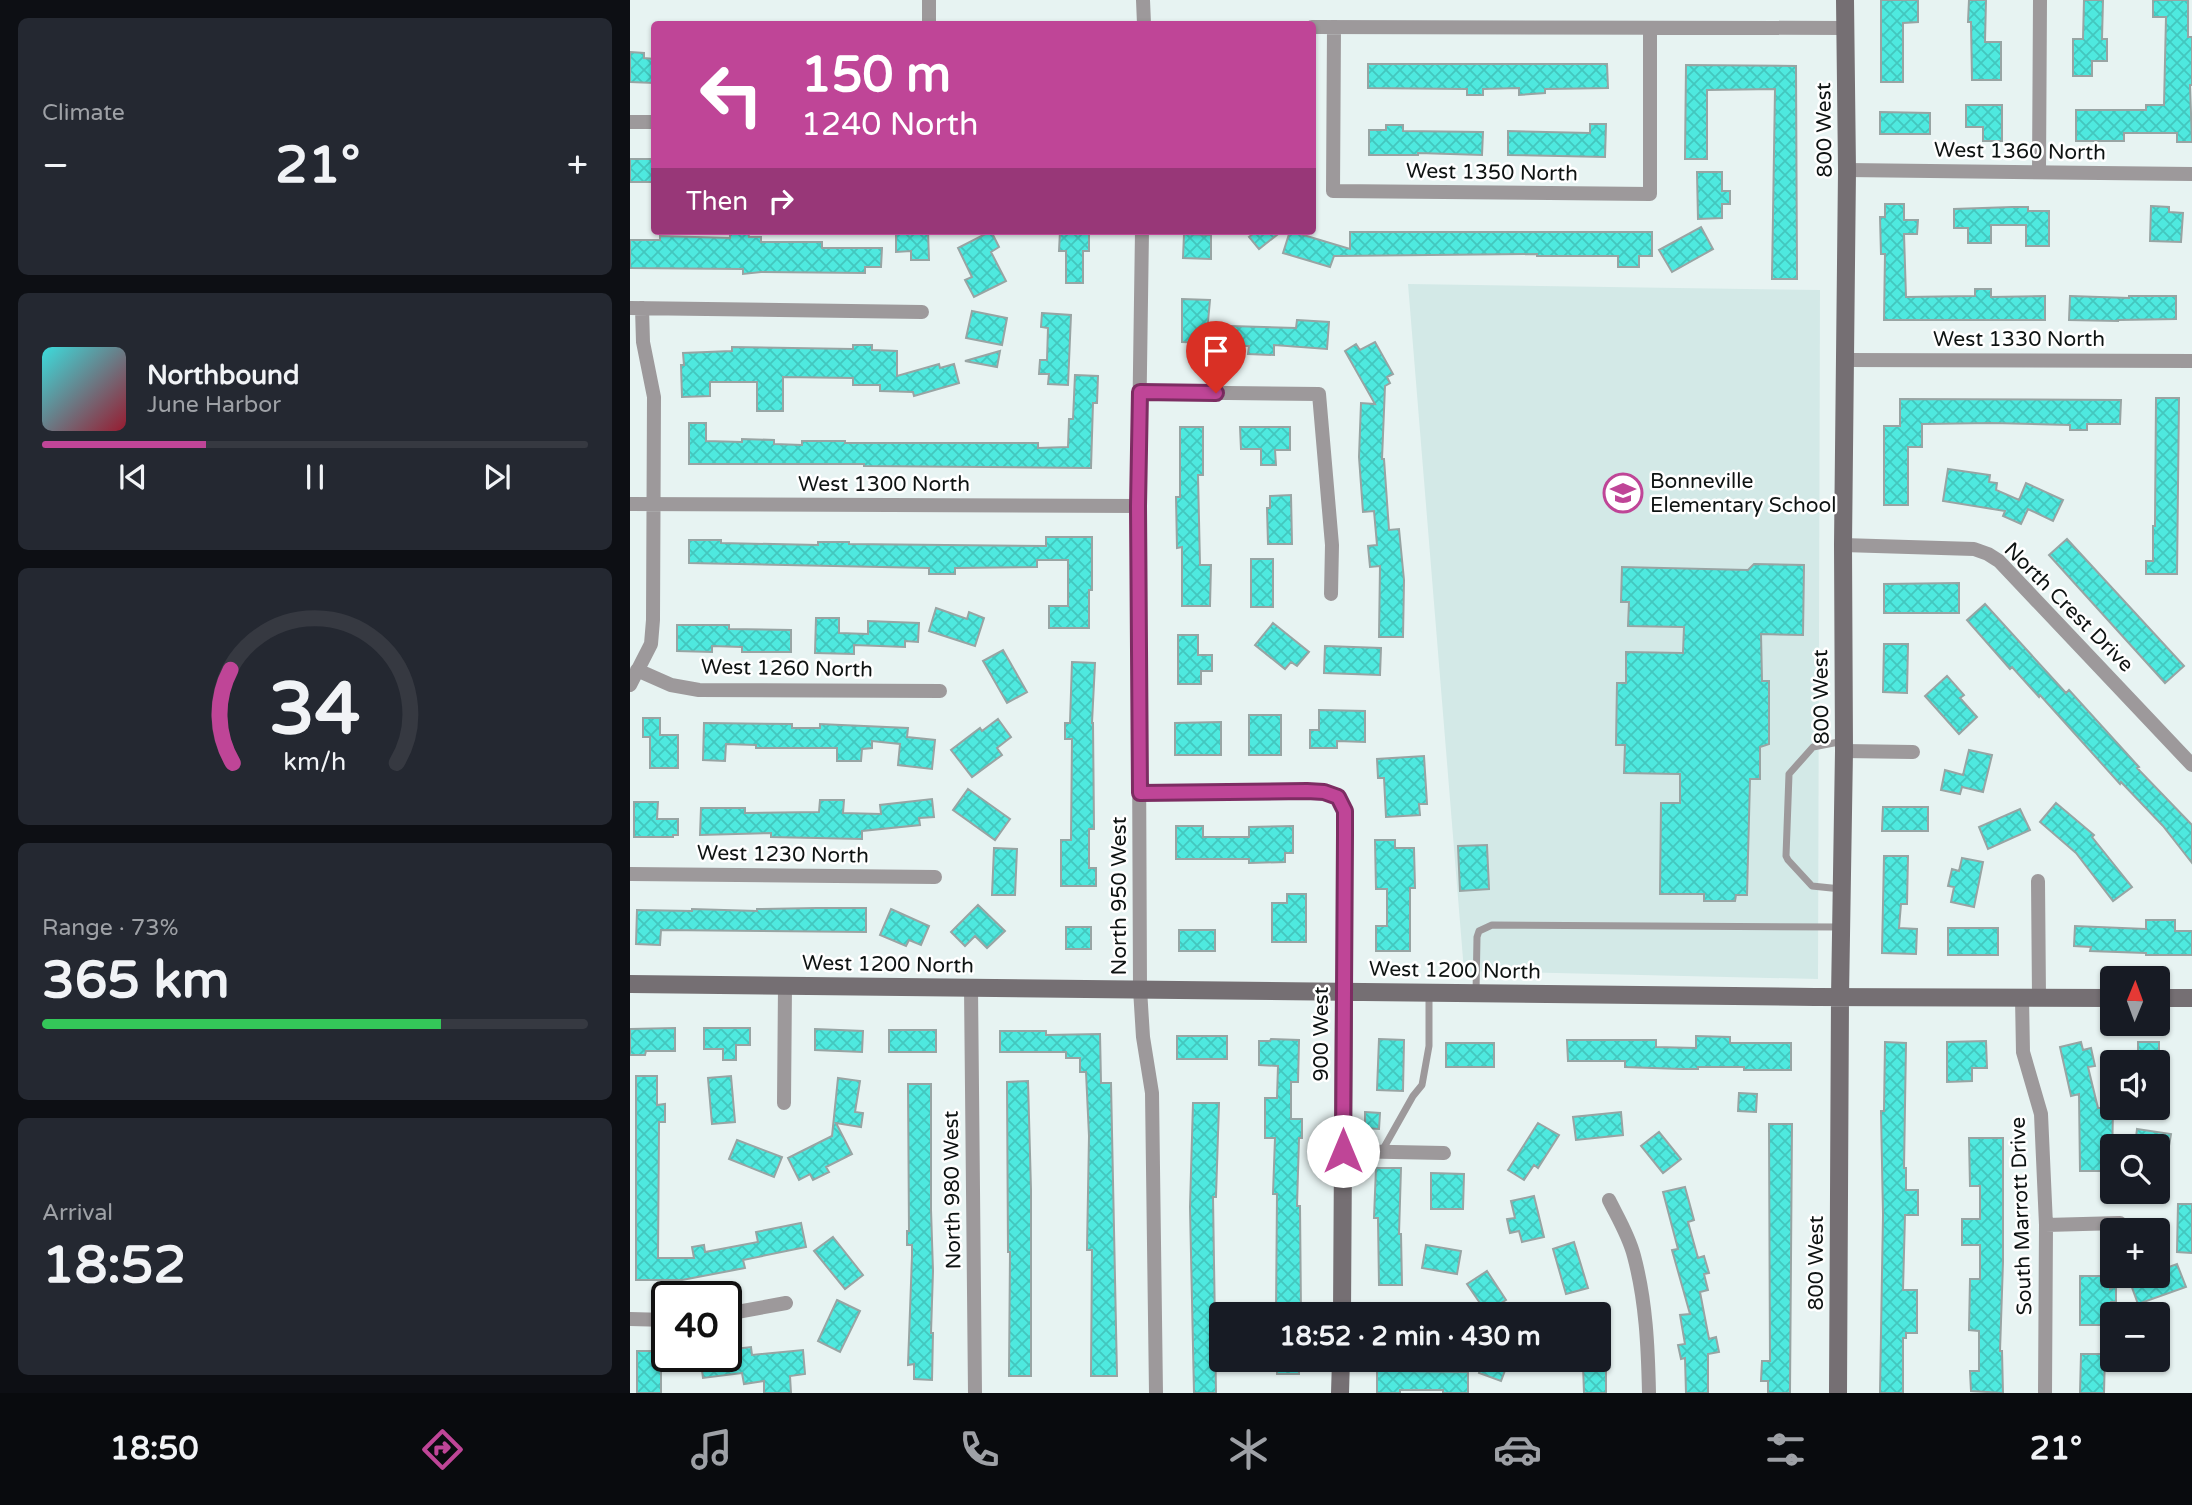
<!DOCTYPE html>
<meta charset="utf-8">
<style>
body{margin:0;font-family:"Varela Round",sans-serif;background:#242831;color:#f1f3f6;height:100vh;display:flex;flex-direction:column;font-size:26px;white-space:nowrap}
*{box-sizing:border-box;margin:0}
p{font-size:23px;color:#9ea1a6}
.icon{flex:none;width:38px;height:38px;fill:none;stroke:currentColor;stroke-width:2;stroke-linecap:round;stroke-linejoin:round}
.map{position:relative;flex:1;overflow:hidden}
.details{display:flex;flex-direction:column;gap:18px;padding:18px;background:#0d0f14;width:630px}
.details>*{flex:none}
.guide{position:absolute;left:21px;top:21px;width:665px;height:214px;border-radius:7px;box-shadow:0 2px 5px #0004;background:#bf4597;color:#fff;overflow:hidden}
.needle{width:46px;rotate:1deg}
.fabs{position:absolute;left:1470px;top:966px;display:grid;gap:14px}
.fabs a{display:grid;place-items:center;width:70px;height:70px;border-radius:7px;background:#171b24;box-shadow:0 2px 5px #0004;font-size:35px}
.speed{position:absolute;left:21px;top:1281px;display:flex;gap:14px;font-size:35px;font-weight:700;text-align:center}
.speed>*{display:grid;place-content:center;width:91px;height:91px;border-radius:50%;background:#171b24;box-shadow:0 2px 5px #0004;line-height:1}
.speed .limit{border:4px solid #111;border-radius:10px;background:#fff;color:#111}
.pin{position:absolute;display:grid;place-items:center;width:60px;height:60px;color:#fff;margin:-72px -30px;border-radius:50% 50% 50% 0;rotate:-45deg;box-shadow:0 0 7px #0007}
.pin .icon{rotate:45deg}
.me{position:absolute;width:77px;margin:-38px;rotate:0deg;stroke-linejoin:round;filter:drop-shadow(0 0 5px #0008)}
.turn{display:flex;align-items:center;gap:24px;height:147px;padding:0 35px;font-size:32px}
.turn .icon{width:91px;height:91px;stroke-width:2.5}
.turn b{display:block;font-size:49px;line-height:60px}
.then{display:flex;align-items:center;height:66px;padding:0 35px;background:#0003;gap:14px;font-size:26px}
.big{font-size:52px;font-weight:800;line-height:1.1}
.details .tile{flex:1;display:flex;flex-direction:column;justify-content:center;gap:10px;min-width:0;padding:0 24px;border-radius:10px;background:#242831}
.details .dial{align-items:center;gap:0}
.dial svg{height:182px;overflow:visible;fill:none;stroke:#363941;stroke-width:7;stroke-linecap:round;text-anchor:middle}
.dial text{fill:#f1f3f6;stroke:none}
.song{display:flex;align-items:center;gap:21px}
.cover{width:84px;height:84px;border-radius:10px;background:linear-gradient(135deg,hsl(180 70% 55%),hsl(350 70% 35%))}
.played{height:7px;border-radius:4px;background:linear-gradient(90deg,#bf4597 30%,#363941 30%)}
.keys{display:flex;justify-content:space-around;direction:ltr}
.heat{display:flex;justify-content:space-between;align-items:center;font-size:38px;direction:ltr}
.charge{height:10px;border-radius:5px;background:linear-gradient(90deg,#34c759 73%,#363941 0)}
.trip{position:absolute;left:579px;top:1302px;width:402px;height:70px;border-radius:7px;background:#171b24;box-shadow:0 2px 5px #0004;font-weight:800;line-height:70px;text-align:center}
.tab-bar{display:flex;height:112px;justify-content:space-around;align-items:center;background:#090b0e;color:#9ea1a6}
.tab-bar .icon{width:49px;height:49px}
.tab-bar .current{color:#bf4597}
.tab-bar b{font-size:32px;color:#f1f3f6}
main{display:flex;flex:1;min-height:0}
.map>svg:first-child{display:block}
.built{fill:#d3e9e7}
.building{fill:url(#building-cross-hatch);stroke:#98a4a3;stroke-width:2}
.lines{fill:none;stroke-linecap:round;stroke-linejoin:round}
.lane{stroke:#9d999b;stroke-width:7}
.street{stroke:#9d999b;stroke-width:14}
.secondary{stroke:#756f73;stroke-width:18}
.route-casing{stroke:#7c2d62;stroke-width:18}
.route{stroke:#bf4597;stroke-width:12}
.labels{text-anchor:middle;stroke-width:5;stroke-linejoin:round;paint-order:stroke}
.street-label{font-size:21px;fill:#0e1312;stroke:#fff}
.poi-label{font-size:21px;fill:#0e1312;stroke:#fff;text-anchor:start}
</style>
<main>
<section class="details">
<div class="tile"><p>Climate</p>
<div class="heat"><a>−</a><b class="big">21°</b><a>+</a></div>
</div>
<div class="tile">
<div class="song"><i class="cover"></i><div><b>Northbound</b><p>June Harbor</p></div></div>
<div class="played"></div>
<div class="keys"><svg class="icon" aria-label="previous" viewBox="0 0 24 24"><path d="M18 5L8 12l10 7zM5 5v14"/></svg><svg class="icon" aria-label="pause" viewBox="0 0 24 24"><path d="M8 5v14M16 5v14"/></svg><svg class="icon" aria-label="next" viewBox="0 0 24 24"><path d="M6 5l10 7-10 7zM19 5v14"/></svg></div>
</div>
<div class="tile dial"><svg viewBox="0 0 100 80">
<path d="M14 69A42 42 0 1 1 86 69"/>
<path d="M14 69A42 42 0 0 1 13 28" stroke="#bf4597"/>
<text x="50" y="56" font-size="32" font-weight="700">34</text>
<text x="50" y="72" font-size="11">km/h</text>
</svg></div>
<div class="tile"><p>Range · 73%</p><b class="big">365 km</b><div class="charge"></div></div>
<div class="tile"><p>Arrival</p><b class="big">18:52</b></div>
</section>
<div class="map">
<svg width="1562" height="1393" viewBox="0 0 1562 1393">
<defs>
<pattern id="building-cross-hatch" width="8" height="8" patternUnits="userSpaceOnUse" patternTransform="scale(1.75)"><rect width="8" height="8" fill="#4ee9df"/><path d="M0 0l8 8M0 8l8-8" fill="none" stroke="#43c7be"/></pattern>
</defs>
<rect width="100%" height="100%" fill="#e7f3f2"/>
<path class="built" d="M778 284 1190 290 1188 979 834 971Z"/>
<path class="building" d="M1251 0H1288V22L1273 23V82H1251Z
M1339 0H1356L1355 42H1371V80H1342L1341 22H1338Z
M1454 0H1473L1472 39H1477V61H1462V76H1443V39H1453Z
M1523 0H1558V37H1562V85H1560L1562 142H1547V133H1494V141H1446V110H1516V105H1534L1536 17H1523Z
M0 52 14 53V58L24 59V83L0 82Z
M738 64H977L978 88 915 89V93L889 95V88L853 89V95H837V89L738 88Z
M1056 65 1166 66 1167 279H1142L1145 89 1077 90V159H1055Z
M1336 105H1372V141H1353V127H1336Z
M1250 112 1300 113V134H1250Z
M960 124H976L975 157 878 155V131L960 133Z
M756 125H773V131L853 132 852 155 788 153V155H739V130H756Z
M0 159H24V182H0Z
M1067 172H1092V191H1100V204H1092V218L1068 219Z
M1255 204H1274V220H1288L1287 234H1274L1276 297 1345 296V289H1361V297L1415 296V320H1254L1255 254H1251L1250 217H1255Z
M1521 206 1539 207V212L1553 213 1551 242 1520 241Z
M1382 207H1398V211H1419V246H1396V225H1361V243H1338V228H1324V209Z
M1071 227 1083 249 1042 272 1029 250Z
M100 231H118L119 237H131V242H192V248H252L251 267H235V273L131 272 113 274V269L0 268V240H30V236L100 238Z
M266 231H298L299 260H281V251L266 252Z
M361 231 369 247 361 252 376 281 344 297 335 280 342 277 328 248Z
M430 231H459V251H453V283H436V251H429Z
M627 231H652L629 249 619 237Z
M660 231 720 249V232H1022V256H1009V267H988V256H907V254L704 256 700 267 653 253Z
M554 234 581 235V259L553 258Z
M1440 296 1499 298V296H1546V319L1488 320V321L1439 320Z
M552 299 580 300 576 343 552 342Z
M342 311 377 318 372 345 336 338Z
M412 313 441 315 438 385 418 384 419 374H409L410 360H417L418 328 411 327Z
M667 320 699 322 697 349 644 345V355L618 354 619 346H600L601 326 666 328Z
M745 342 763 374 757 377 760 383 755 386 752 459H754L759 530 769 529 774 580 773 637H749L750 566 740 567 738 546 747 545 744 511 733 512 729 457 731 403 745 404 715 351 726 344 730 350Z
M223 345H242V350L267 351V376L309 364 310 368 324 364 329 383 284 396 283 392 250 391V385H223V378L153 377V411H127V382H80V396L52 397 51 365H54L53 353 102 351V347L223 349Z
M370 351 367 367 335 361Z
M445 375 468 376 467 403H463L461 468 234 466V464H59V423H76V441L112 442V439L144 440V444L172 445V441H215V443H408V448L438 447 439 419H443Z
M1526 398H1549L1547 574H1516V561H1523V526H1525Z
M1270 399 1491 400 1490 424H1457V430H1440V425L1362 423 1292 424V447H1278V505H1254V426H1270Z
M550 427H573V475H568L570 565H581L580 606H552V547L547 548 546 497H550Z
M610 427H660V450H645L646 465H631V449H611Z
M1318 469 1360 475 1359 482 1367 483 1366 490 1389 500 1396 483 1433 500 1423 521 1398 509 1391 524 1373 516 1375 511 1313 501Z
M661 495 662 544H638L637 508H640V496Z
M416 537H462V590H459V628H419V606H438V560H407V567L325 568V574H299V568L59 563V540H91V543L188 545V542H219V544L416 546Z
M1437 539 1554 666 1535 683 1419 555Z
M621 559H643V607H621Z
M1124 564 1174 565 1173 635 1131 634 1132 681H1139V744L1130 747V779H1120L1117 895H1106L1105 901H1074V894H1030L1031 803H1050V774L994 773 995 745H986L987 683H996V652L1053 653 1054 627 998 626 999 602H991L992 567 1118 570Z
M1329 583V613H1254V584Z
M1355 604 1436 693 1439 690 1509 767 1507 768 1562 825V863L1533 826 1491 782 1490 784 1410 695 1409 697 1382 667 1380 669 1337 620Z
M306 608 337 619 339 612 354 618 345 646 299 631Z
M186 618H209V633L238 634V621L289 623 288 642 275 641V647L224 645V654L185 653Z
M643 623 679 652 667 666 661 662 655 669 625 645Z
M47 625H99V629L161 630V652H112V647L82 646V652L47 651Z
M548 635H568V655H582V671H571V684H548Z
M1254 644H1278L1277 693 1253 692Z
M695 646 751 648 750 675 694 673Z
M373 650 397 692 377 703 353 661Z
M442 662 465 663 462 723H463L464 829H459V868H466V886H431V840H441L442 739H435V723H440Z
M1317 676 1334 695 1330 698 1347 717 1329 734 1295 696Z
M689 710 735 711V742L707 741V748H680V730H689Z
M619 715H651V755H619Z
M13 718H30V735H48V768H20V737H13Z
M368 719 381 737 367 748 372 755 342 777 321 750 350 728 352 731Z
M591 722V755H545V723Z
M74 723 162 724V728H190V724L278 728 277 737 305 740 302 769 268 765 270 744 242 741V748L232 749 231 761H207V748H126V745L96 744 95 761 73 760Z
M1339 750 1362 755 1353 792 1332 787 1330 794 1311 790 1315 770 1333 775Z
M794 756 797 804H789L790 815 756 817 754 778H748L747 759Z
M338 789 380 819 365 840 323 810Z
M302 799 304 817 289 818 290 825 232 831V839L141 837V833L70 835 71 808H115V813L189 812 190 800H214L213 813 251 814 250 805Z
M4 802H28L27 819H48V835H43V837H4Z
M1426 803 1464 835 1462 837 1502 887 1483 901 1446 853 1410 822Z
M1253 807H1298V831H1252Z
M1390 809 1400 830 1358 849 1349 827Z
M546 826H573V837H619V827L663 826V853H655V862L619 863V859H546Z
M745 840H765V848H784L785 888H780V951H746V926H757V889H746Z
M857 845 859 889 830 891 828 846Z
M364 848 387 849 385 895H362Z
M1254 856H1278L1277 904H1271L1269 928 1287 929 1286 954 1252 953Z
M1332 858 1353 862 1344 907 1321 902 1324 887 1318 886 1322 869 1329 871Z
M657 894H676V942H642V903H657Z
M348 905 375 931 357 948 345 936 335 946 321 932Z
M187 908H236V932L31 930 30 945 6 944 7 910 62 911V909L127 911V909Z
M261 909 299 926 291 945 279 940 276 946 250 935Z
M1516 920H1545V931H1562V955H1516V953L1460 951 1461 947 1444 946 1445 926 1516 929Z
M436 927H461V949H436Z
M1318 928H1368V955H1318Z
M549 930H585V951H549Z
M45 1028V1051H16L15 1055H0V1029Z
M74 1028H120V1045H106V1060H93V1049H74Z
M185 1029 233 1031 232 1052 185 1050Z
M259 1030H306V1052H259Z
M370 1031H416V1035L470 1034 471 1083H481L487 1376H461L462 1250H457L459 1136 456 1072H450V1058H436V1052H370Z
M547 1036H597V1059H547Z
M1066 1036 1100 1037V1043H1161V1070H1114V1067H1068V1069H1052L995 1067V1061H938L937 1040H1026V1047L1066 1048Z
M641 1039 669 1040 668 1082H661V1119H672V1138H669L667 1206H670L671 1314H646L647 1194H643L645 1138H635V1098H647L648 1066 629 1065V1041H640Z
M749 1039 774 1040 773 1091 747 1090Z
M1356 1041 1357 1068H1342V1081L1317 1082V1042Z
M1255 1042 1276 1043 1274 1168H1276V1190H1288V1215H1275L1273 1290H1287V1333H1276V1338H1273V1393H1250L1253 1215 1251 1111H1254Z
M1451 1042 1453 1050 1461 1048 1465 1066 1458 1067 1468 1108H1483L1482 1163H1474V1171H1450L1449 1094 1441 1096 1430 1047Z
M1508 1042H1529V1062H1508Z
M816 1043H864V1067H816Z
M6 1076H27V1105L35 1104V1122H29L28 1258H64L62 1247 74 1245 75 1252 128 1242 126 1232 171 1223 176 1247 113 1260 115 1268 52 1280H6Z
M101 1076 105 1122 82 1124 78 1078Z
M208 1078 230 1081 225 1112 233 1113 231 1127 206 1123 222 1154 196 1167 199 1172 183 1180 180 1174 169 1180 158 1158 202 1136Z
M398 1081 401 1190V1376H379L380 1252H378L377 1082Z
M278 1084H301V1210L303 1271 301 1333H303L302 1380 284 1379V1364L278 1365 282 1256V1245H277V1231H279Z
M1109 1093 1127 1094 1126 1112 1108 1111Z
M563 1103H589L586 1197H583L586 1393H564L560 1207Z
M735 1112 750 1113 749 1129 735 1128Z
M991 1112 993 1135 946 1140 943 1117Z
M908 1123 929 1135 908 1168 904 1165 894 1180 878 1170Z
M1139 1124H1162L1160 1393H1138V1381H1131L1132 1361H1140Z
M1507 1129 1541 1134 1539 1146H1505Z
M1029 1132 1051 1159 1033 1173 1011 1146Z
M1339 1138H1373V1262L1370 1351H1372L1373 1393 1341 1391 1340 1371H1349V1331L1339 1330 1340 1279H1350V1245H1332V1219H1350V1186H1340Z
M107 1140 152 1157 144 1177 99 1159Z
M746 1168H771L769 1234H771L772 1285H749L748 1218H744Z
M801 1173 834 1174 833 1209H801Z
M1055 1187 1064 1220 1058 1222 1068 1258 1074 1256 1079 1273 1074 1274 1078 1290 1070 1292 1079 1339 1086 1337 1089 1352 1078 1354V1393H1056L1055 1358 1051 1359 1048 1345 1055 1344 1050 1315 1060 1314 1042 1250 1048 1249 1033 1192Z
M904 1196 914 1237 892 1242 889 1231 880 1233 877 1219 885 1218 881 1201Z
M1548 1204H1562V1253L1547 1252Z
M203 1237 233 1275 215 1289 184 1251Z
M944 1242 958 1288 936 1294 923 1249Z
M796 1245 831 1251 827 1274 792 1268Z
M1547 1264 1556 1287 1508 1304 1500 1282 1515 1276H1528V1271Z
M857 1271 876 1300 856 1312 837 1284Z
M1450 1276H1481L1480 1289 1486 1286V1302H1481V1312H1475V1325H1450Z
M207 1300 230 1311 210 1352 188 1341Z
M121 1347 122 1355 173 1350 175 1374 160 1376 161 1393H134V1381L114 1384 112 1373 73 1378 70 1356H96V1350Z
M7 1351H31V1393H7Z
M1451 1354H1475L1474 1393H1450Z
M647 1360H669V1374H647Z
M854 1360H879L871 1381 849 1373Z
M747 1361H770V1371L838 1372V1393H813V1390H770V1393H747Z
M953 1365H976V1393H954Z"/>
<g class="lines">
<path class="lane" d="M1211 889 1182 886 1158 860 1156 856 1159 774 1183 747 1214 741
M846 993 847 937 849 931 862 925 1211 927
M752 1151 783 1096 792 1085 799 1046V993"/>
<path class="street" d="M299 0V24
M513 0 514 24
M682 27 1216 28
M704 27 703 191 1020 194V29
M0 122H24
M1217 170 1562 174
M1409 172 1410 0
M512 231 508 506 510 989 513 1037 522 1093 526 1393
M0 308 292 312
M1216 360 1562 361
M510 392 689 394 702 545 701 594
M0 504 508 506
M1213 545 1344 549 1358 554 1369 561 1562 765
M7 670 41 685 69 690 310 691
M0 685 21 644 23 620 24 397 13 342 12 308
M1214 751 1283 752
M510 793 677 791 694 792 708 797 715 811 714 992
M0 874 305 877
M1408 881 1409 998
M341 987 345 1393
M1392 998 1393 1052 1411 1114 1416 1225 1415 1393
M154 1103 155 986
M713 1151 814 1153
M979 1200C988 1218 999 1236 1004 1256 1016 1301 1018 1347 1019 1393
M1416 1225 1490 1223
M96 1314 156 1303
M0 1319 37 1320"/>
<path class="secondary" d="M0 984 1185 997 1482 998
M1528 998H1562
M712 1314 714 992
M710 1393 711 1360
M1208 1393 1210 997 1214 751 1213 545 1217 170 1215 0"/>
</g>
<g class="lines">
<defs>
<path id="route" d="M586 393 510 392 508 506 510 793 677 791 694 792 708 797 715 811V835L713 1151"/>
</defs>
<use href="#route" class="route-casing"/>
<use href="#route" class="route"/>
</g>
<defs>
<symbol id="school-ring" viewBox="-11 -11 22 22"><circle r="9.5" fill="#fff" stroke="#bf4597" stroke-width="1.5"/><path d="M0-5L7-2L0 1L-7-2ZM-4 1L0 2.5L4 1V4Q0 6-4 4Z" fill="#bf4597"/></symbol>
</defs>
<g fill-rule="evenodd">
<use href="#school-ring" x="971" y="471" width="44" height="44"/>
</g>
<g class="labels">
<g class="street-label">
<text transform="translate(1194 130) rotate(-91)" y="7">800 West</text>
<text transform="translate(1390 151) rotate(1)" y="7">West 1360 North</text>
<text transform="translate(862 172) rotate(1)" y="7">West 1350 North</text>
<text x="1389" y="346">West 1330 North</text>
<text x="254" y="491">West 1300 North</text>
<text transform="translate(1439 607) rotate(45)" y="7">North Crest Drive</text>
<text transform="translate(157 668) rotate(1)" y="7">West 1260 North</text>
<text transform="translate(1191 697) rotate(-91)" y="7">800 West</text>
<text transform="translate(153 854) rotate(1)" y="7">West 1230 North</text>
<text transform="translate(489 896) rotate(-90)" y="7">North 950 West</text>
<text transform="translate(258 964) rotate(1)" y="7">West 1200 North</text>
<text transform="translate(825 970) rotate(1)" y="7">West 1200 North</text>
<text transform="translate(691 1034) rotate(-90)" y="7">900 West</text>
<text transform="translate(322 1190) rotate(-91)" y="7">North 980 West</text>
<text transform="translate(1391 1216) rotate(-92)" y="7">South Marrott Drive</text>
<text transform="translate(1186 1263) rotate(-90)" y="7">800 West</text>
</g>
<g class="poi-label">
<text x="1020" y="488">Bonneville<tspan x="1020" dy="24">Elementary School</tspan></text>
</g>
</g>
</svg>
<div class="fabs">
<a><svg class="needle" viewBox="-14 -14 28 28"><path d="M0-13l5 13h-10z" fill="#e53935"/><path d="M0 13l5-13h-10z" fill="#9ea1a6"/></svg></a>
<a><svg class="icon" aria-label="sound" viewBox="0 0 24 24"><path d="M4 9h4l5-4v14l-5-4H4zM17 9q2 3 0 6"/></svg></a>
<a><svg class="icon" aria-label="search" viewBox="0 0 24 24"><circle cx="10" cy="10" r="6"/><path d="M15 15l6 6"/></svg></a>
<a>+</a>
<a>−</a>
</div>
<div class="speed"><div class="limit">40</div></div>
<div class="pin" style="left:586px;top:393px;background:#d93025"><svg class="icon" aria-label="arrive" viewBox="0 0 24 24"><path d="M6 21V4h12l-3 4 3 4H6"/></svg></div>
<svg class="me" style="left:713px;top:1151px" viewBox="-20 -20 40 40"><circle r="19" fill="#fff"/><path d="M0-13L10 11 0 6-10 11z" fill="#bf4597"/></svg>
<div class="trip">18:52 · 2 min · 430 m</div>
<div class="guide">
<div class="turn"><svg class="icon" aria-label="left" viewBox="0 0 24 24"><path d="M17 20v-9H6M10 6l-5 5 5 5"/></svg><div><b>150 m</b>1240 North</div></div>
<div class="then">Then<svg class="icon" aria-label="right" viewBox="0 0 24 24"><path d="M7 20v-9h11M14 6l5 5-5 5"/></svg></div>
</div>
</div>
</main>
<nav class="tab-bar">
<b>18:50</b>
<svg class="icon current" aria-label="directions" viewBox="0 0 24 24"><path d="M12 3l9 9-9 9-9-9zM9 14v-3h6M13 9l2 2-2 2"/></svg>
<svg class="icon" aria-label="music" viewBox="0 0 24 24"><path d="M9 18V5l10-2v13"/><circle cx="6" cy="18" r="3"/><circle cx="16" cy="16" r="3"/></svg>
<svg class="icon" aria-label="phone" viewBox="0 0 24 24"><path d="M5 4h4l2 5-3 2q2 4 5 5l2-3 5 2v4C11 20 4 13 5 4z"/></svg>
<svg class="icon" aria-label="climate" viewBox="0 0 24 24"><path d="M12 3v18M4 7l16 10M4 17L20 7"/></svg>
<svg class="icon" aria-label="car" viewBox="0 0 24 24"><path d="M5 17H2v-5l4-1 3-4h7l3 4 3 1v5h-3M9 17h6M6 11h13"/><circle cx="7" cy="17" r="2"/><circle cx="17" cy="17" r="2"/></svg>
<svg class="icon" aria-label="filters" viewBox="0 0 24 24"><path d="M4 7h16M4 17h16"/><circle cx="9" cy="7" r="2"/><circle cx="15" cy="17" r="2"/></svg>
<b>21°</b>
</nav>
